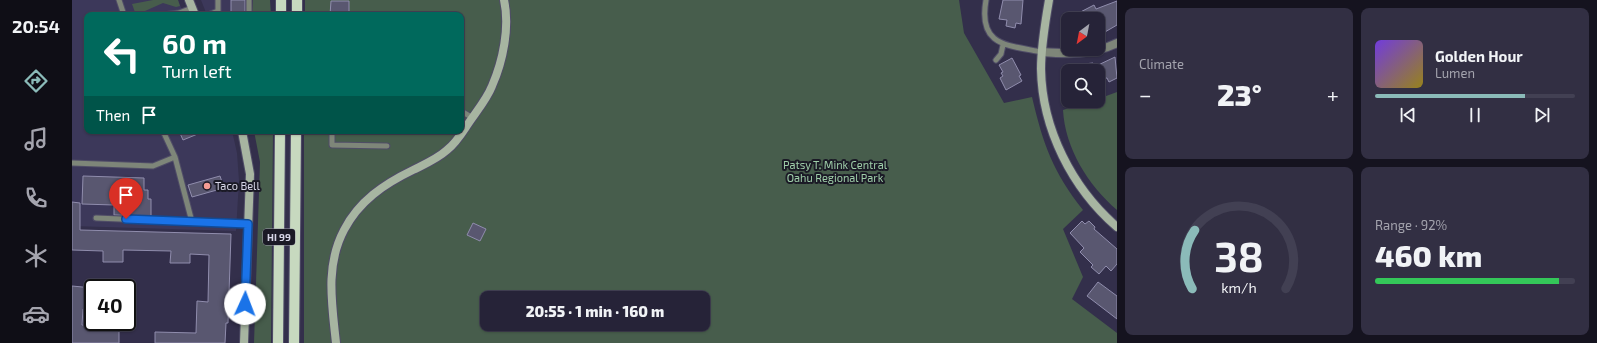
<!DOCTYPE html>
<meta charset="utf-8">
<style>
body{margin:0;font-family:"Exo 2",sans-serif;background:#322f43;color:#f1f3f6;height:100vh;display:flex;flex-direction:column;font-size:15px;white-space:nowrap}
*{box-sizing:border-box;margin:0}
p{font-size:13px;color:#a4a4ae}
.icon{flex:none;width:22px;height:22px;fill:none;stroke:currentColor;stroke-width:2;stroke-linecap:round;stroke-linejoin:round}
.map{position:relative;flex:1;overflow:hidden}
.details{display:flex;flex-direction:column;gap:8px;padding:8px;background:#15131f;width:480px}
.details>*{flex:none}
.hud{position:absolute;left:12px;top:12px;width:380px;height:122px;border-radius:8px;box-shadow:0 1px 3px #0004,0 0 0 1px #424053;background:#00695c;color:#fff;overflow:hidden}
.needle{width:26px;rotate:212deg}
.fabs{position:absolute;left:989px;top:12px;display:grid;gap:8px}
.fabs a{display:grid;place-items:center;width:44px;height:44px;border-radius:8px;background:#262338;box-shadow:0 1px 3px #0004,0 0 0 1px #424053;font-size:20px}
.speed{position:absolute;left:12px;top:279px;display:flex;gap:8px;font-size:20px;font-weight:700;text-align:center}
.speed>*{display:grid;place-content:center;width:52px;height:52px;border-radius:50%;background:#262338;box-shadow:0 1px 3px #0004,0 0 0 1px #424053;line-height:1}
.speed .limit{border:2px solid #111;border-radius:6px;background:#fff;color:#111}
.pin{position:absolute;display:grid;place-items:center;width:34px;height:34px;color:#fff;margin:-41px -17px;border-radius:50% 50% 50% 0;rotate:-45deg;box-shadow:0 0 4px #0007}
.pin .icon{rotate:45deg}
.me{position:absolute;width:44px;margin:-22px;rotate:2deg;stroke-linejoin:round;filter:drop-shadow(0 0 3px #0008)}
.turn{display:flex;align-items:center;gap:14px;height:84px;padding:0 12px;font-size:18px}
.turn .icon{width:52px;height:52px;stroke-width:2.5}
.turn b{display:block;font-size:28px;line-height:34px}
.then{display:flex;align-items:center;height:38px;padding:0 12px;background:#0003;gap:8px;font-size:15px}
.big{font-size:30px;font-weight:800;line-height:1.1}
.details .card{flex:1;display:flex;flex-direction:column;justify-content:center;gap:6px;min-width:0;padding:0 14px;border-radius:8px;background:#322f43}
.details .dial{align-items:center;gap:0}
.dial svg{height:104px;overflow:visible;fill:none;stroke:#424053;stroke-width:7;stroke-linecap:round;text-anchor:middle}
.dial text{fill:#f1f3f6;stroke:none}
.song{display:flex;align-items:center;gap:12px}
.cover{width:48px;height:48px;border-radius:6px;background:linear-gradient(135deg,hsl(260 70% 55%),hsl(50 70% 35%))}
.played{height:4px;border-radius:2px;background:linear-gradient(90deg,#8bbbb9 75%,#424053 75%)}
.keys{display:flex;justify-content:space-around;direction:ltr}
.heat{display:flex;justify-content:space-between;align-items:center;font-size:22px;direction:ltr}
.charge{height:6px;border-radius:3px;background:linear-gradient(90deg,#34c759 92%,#424053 0)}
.details .tiles{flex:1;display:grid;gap:8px;grid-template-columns:repeat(2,1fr)}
.trip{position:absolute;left:408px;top:291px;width:230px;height:40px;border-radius:8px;background:#262338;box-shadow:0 1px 3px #0004,0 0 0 1px #424053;font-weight:800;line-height:40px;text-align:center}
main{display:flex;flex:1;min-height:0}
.dock{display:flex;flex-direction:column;width:72px;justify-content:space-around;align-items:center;background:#0f0e16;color:#a4a4ae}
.dock .icon{width:28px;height:28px}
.dock .active{color:#8bbbb9}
.dock b{font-size:18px;color:#f1f3f6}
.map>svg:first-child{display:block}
.built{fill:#3c385a}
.green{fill:#475d4c;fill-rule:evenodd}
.building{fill:#595770;stroke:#908dad}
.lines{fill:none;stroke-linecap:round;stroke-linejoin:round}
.lane-casing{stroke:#504d67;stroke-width:7}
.street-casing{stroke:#504d67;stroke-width:10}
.secondary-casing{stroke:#504d67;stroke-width:10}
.primary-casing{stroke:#504d67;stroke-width:12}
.lane{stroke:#7e8679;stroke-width:5}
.street{stroke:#7e8679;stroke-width:8}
.secondary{stroke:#a7b5a1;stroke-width:8}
.primary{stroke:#c7d9bf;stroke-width:10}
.route-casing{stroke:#114b97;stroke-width:10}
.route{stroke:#1a73e8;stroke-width:7}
.poi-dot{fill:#f59c94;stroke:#1b1a26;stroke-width:1.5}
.labels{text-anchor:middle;stroke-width:4;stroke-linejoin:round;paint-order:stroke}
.shield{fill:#1b1a26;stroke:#9e9dac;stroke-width:1}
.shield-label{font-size:10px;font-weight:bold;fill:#d6d5e6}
.park-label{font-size:11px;fill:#9fcea9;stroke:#1b1a26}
.poi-label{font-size:11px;fill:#d6d5e6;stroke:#1b1a26;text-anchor:start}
</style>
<main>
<nav class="dock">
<b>20:54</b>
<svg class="icon active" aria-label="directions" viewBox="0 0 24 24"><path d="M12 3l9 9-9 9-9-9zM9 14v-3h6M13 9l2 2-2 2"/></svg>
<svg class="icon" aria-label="music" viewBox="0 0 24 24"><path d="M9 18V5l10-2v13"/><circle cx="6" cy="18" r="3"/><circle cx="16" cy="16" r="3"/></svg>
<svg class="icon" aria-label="phone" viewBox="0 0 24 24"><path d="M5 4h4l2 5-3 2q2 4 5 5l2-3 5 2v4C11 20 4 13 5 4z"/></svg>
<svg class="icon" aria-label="climate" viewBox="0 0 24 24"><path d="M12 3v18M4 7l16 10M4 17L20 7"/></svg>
<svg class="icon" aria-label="car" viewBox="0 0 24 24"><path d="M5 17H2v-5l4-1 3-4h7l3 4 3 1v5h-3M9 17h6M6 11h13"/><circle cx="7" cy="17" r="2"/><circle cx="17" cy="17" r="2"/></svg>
</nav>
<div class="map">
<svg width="1045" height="343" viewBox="0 0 1045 343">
<rect width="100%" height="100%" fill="#332f4b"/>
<path class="built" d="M0 0H106L112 15H15V131H160L165 153 167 181 164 231 0 226Z
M129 0H180V15H135Z"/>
<path class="green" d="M81 0H106L108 6 104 7 91 3 64 15 60 4Z
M181 0H198L199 15H180Z
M233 0H887L892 33 932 103 960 97C971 144 981 172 1011 210L991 229 1011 277 1000 299 1045 333V343H232V131H389V15H233ZM415 298H631V324H415Z
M1045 92V210C1016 185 993 148 991 110L1018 101H1026V99Z
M182 131H201L199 343H182L188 162Z"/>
<path class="building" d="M159 0H173V15H159Z
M931 0H951L949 24 944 23 943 28 934 26 935 20 927 19Z
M259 1H277V15H258Z
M1045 1V25L1026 36V19H995L1022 5 1024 9Z
M1043 57 1045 78 1037 82 1035 78 1026 79V71H1012V64L1021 63 1022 67Z
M940 58 949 75 947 76 950 81 934 90 928 78 931 76 929 73 931 72 927 65Z
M107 131H133L111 140Z
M11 176 72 178V190H76V199H79V216L42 215V205L10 204Z
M148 176 152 188 120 197 116 185Z
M0 202 8 203V230L159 234 156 323H154L153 343H83V332L124 333 125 301 136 302 137 255 118 254V263H98L99 251 51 250V262H31V251L0 250Z
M1010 221 1013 224 1017 221 1023 227 1022 229 1045 249V264L1039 271 1034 266 1027 274 1019 267 1021 265 1008 252 1012 248 998 233Z
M401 223 414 229 408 241 395 235Z
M1026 282 1045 296V319L1015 296Z
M0 286 21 288V309H11L10 325 28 326V322H47V343H0Z"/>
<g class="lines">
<defs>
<path id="lane" d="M47 0 52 15
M914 0C906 46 934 45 970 52
M91 15 107 13 120 8
M136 15 146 11V0
M177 15V0
M924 60 929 54 931 45
M389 111 401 118
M91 131 103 157 120 222 176 224
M260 131V145L315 146
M0 163 81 166 103 157
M24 218 120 222"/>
<path id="street" d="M970 52C996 54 1020 55 1045 43"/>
<path id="secondary" d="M117 0 123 15
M977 0C973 23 969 46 969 69 970 129 1000 188 1045 227
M170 131 178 174 172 343
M264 343C260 304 253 266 272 230 287 201 312 184 341 170 353 164 365 159 375 150 384 143 390 133 396 124 404 112 415 99 420 86 431 61 438 27 432 0"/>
<path id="primary" d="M209 15V0
M225 15V0
M206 343 208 131
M222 343 224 131"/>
</defs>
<use href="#lane" class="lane-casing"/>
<use href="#street" class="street-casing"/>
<use href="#secondary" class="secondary-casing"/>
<use href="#primary" class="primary-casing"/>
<use href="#lane" class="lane"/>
<use href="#street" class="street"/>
<use href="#secondary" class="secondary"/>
<use href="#primary" class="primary"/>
</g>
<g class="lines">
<defs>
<path id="route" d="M54 219 176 224 173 304"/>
</defs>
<use href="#route" class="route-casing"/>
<use href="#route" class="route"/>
</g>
<circle class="poi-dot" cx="135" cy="186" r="4"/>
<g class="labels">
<rect class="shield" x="191" y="229" width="32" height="16" rx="3"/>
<g class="shield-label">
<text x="207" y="241">HI 99</text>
</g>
<g class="park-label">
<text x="763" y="169">Patsy T. Mink Central<tspan x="763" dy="13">Oahu Regional Park</tspan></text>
</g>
<g class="poi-label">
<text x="143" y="190">Taco Bell</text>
</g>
</g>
</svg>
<div class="fabs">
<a><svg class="needle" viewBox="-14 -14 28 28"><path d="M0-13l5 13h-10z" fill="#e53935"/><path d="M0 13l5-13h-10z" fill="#a4a4ae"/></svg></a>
<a><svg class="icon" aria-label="search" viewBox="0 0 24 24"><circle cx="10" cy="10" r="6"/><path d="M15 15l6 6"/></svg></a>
</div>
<div class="speed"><div class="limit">40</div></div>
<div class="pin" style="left:54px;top:219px;background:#d93025"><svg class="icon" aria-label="arrive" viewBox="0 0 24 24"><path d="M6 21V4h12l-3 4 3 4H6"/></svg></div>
<svg class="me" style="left:173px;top:304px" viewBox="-20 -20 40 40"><circle r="19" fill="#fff"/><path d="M0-13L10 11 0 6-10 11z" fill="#1a73e8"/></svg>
<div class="trip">20:55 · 1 min · 160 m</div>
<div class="hud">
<div class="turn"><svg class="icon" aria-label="left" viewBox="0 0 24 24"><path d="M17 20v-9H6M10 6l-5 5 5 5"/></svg><div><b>60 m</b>Turn left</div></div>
<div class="then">Then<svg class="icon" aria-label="arrive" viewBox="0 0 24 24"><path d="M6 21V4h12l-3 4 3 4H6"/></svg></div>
</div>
</div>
<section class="details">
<div class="tiles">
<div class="card"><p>Climate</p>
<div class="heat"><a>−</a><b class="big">23°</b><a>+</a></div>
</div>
<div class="card">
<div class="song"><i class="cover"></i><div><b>Golden Hour</b><p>Lumen</p></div></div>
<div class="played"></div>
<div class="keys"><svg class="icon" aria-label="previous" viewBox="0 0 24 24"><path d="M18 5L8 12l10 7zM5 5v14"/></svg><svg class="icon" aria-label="pause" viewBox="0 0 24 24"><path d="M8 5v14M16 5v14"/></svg><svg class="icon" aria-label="next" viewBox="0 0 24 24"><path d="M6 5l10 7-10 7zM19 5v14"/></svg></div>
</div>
<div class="card dial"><svg viewBox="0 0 100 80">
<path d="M14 69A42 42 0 1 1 86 69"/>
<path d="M14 69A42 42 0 0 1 16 24" stroke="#8bbbb9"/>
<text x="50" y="56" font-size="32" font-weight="700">38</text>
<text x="50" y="72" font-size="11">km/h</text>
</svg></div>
<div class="card"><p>Range · 92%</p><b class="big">460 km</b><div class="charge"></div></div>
</div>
</section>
</main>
